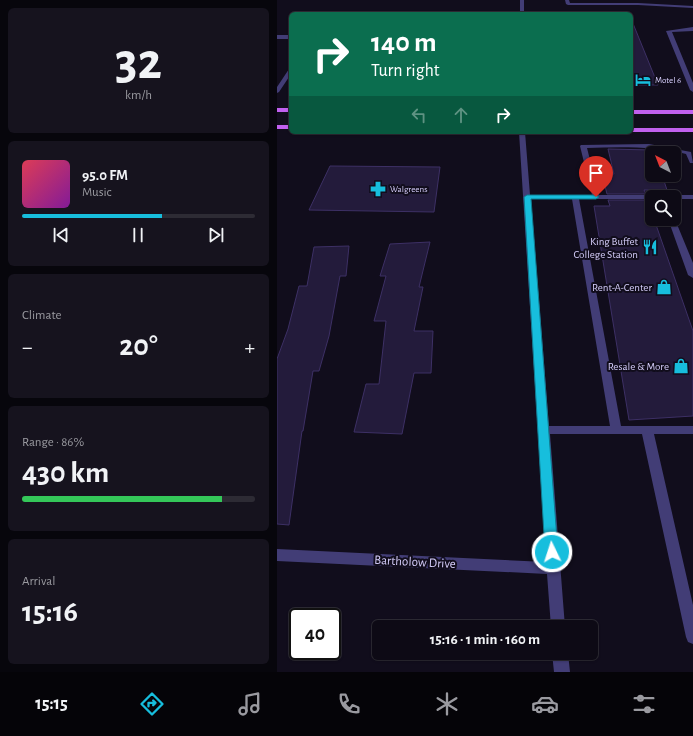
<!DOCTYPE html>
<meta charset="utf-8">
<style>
body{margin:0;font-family:"Alegreya Sans",sans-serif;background:#16131e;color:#f1f3f6;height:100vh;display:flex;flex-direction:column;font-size:15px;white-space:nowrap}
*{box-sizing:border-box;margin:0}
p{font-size:13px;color:#9a9aa0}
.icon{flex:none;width:22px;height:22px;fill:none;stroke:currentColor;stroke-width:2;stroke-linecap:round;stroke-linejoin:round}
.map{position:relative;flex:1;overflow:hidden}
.side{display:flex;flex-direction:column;gap:8px;padding:8px;background:#07060c;width:277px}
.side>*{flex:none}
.top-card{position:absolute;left:12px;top:12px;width:344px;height:122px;border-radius:6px;box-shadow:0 1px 3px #0004,0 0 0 1px #2d2b34;background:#0b6e4f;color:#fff;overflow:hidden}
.needle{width:26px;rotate:318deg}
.buttons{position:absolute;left:368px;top:146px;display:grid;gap:8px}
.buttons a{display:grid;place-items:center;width:36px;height:36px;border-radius:6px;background:#0d0a15;box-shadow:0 1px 3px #0004,0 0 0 1px #2d2b34;font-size:20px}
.speed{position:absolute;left:12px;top:608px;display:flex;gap:8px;font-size:20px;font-weight:700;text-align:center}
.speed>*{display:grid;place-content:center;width:52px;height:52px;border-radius:50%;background:#0d0a15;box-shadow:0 1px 3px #0004,0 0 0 1px #2d2b34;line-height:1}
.speed .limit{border:2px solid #111;border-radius:6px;background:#fff;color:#111}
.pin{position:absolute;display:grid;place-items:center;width:34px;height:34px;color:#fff;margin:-41px -17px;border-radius:50% 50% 50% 0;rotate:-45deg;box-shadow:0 0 4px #0007}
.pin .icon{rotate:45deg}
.me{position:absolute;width:44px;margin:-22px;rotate:356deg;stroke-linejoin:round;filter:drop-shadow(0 0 3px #0008)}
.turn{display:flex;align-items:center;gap:14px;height:84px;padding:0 16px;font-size:18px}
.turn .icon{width:52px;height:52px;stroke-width:2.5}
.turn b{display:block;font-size:28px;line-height:34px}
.lanes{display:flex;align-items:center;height:38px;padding:0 16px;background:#0003;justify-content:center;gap:20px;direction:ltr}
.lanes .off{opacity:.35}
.big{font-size:30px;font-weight:700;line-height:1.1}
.side .tile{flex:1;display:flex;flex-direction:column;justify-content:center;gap:6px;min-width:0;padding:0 14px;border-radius:6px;background:#16131e}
.side .dial{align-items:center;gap:0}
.dial b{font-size:52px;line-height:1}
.song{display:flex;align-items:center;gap:12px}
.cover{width:48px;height:48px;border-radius:6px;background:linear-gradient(135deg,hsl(350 70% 55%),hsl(290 70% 35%))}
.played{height:4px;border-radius:2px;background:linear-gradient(90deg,#17bedd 60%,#2d2b34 60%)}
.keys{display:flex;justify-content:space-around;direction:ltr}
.heat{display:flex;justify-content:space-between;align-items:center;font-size:22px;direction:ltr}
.charge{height:6px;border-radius:3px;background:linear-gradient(90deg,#34c759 86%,#2d2b34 0)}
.trip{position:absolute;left:95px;top:620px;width:226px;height:40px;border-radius:6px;background:#0d0a15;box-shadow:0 1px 3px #0004,0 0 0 1px #2d2b34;font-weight:700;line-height:40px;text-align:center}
.menu{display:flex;height:64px;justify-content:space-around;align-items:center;background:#050408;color:#9a9aa0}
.menu .icon{width:28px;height:28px}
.menu .selected{color:#17bedd}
.menu b{font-size:18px;color:#f1f3f6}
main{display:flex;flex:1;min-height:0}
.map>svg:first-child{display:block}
.building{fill:#231b3b;stroke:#3d3065}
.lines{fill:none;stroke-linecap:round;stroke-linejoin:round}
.minor{fill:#423d76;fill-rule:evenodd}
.major{fill:#c160ef;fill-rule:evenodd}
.route{fill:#17bedd;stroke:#0f7c90}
.labels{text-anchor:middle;stroke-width:4;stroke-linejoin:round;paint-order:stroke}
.far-poi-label{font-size:9px;fill:#d5cdfa;stroke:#110d1c;text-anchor:start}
.poi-label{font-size:11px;fill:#d5cdfa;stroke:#110d1c;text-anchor:end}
.near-street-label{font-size:13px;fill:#d5cdfa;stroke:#110d1c}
</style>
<main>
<section class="side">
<div class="tile dial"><b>32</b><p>km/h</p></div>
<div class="tile">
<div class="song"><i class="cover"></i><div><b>95.0 FM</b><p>Music</p></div></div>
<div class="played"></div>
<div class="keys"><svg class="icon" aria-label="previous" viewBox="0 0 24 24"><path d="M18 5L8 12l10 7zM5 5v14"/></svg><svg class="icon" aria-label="pause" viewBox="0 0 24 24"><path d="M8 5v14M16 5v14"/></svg><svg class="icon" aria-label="next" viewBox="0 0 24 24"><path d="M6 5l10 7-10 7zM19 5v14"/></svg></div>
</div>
<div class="tile"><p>Climate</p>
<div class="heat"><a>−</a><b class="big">20°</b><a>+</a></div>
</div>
<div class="tile"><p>Range · 86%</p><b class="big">430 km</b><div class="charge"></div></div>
<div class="tile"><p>Arrival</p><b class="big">15:16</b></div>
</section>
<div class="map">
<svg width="416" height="672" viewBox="0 0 416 672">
<rect width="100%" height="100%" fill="#110d1c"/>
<path class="building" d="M354 21H355L381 85H354Z
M331 149 375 150V175H385L390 190H367L369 194H330L325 174H337Z
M53 166 163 167 157 212 32 210Z
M331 200H371L375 212V219H377L416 331V416L352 420 317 206H333Z
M153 242 142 287H146L137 331H156L154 373H137L125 434 77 432 89 384H102L109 321H97L109 276H103L113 244Z
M72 246 69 276H63L52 336 42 371H36L26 431H25L12 525 0 524V359L11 329 22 286H30L37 247Z"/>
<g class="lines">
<path class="minor" d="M243 0H247V14H243Z
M288 0H292L293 3H361L416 6V8L361 5H291L289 4Z
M416 27V31L395 32 416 83V92L413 90 389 31Z
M0 35H14V39H0Z
M14 68V74L2 92 0 93V87L12 69Z
M242 132H248L253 195H315L303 146 304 145 372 144 414 152 416 163H413L409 154C377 146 343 147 310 148L322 195H375L379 197H375V199H302L344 426H416V434H377L416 605V644L411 642 409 637 365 434H273L288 627H274L270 574 0 561V549L269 562ZM254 199H295L333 426H272Z
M394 195H416V199H397V197H393Z
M397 217 416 263V278L411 275 391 219H397Z
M275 653H291L293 672H277Z"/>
<path class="major" d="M0 108H14V112H0Z
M354 110H416V114H354Z
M0 125H14V129H0Z
M354 128H416V132H354Z"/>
</g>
<path class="route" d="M250 195H319L322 197 319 199H254L281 552 279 556 275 558 270 556 268 552 247 197Z"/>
<defs>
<symbol id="hotel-bare" viewBox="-9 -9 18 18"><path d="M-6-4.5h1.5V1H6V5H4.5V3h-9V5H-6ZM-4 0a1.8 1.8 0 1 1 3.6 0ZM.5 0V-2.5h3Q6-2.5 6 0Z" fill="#17bedd" stroke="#110d1c" stroke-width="2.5" paint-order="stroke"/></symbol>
<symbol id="pharmacy-bare" viewBox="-9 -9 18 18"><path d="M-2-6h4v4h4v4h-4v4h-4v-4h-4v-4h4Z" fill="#17bedd" stroke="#110d1c" stroke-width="2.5" paint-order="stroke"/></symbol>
<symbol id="restaurant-bare" viewBox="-9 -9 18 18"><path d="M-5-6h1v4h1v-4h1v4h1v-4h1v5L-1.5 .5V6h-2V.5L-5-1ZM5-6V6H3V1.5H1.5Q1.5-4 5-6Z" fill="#17bedd" stroke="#110d1c" stroke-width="2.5" paint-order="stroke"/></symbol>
<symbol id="shop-bare" viewBox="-9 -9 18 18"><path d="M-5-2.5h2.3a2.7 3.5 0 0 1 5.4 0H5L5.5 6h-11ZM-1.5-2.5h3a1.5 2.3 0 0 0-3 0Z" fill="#17bedd" stroke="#110d1c" stroke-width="2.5" paint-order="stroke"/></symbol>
</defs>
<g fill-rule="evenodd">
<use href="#hotel-bare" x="355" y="69" width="22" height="22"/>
<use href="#pharmacy-bare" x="90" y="178" width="22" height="22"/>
<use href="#restaurant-bare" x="362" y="236" width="22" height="22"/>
<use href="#shop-bare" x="376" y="276" width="22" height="22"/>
<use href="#shop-bare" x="393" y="355" width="22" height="22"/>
</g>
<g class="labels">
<g class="far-poi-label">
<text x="378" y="83">Motel 6</text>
<text x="113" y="192">Walgreens</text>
</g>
<g class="poi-label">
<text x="361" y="245">King Buffet<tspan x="361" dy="13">College Station</tspan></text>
<text x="375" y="291">Rent-A-Center</text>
<text x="392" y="370">Resale &amp; More</text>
</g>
<g class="near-street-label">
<text transform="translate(138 561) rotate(3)" y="5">Bartholow Drive</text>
</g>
</g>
</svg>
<div class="buttons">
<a><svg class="needle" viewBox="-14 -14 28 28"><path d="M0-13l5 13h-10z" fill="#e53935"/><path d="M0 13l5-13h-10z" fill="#9a9aa0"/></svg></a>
<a><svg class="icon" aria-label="search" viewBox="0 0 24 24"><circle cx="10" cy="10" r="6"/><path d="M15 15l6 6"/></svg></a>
</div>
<div class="speed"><div class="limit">40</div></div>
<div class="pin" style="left:319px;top:197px;background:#d93025"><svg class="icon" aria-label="arrive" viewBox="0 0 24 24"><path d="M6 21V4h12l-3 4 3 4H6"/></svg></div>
<svg class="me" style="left:275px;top:552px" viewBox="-20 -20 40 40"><circle r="17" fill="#17bedd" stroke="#fff" stroke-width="3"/><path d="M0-11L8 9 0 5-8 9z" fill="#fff"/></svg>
<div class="trip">15:16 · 1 min · 160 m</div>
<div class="top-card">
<div class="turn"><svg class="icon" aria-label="right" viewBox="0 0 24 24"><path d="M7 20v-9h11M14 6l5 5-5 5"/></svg><div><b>140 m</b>Turn right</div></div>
<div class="lanes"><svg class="icon off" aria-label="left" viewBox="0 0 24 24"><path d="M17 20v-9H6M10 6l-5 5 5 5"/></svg><svg class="icon off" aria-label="ahead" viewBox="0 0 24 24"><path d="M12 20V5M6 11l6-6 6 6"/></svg><svg class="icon" aria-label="right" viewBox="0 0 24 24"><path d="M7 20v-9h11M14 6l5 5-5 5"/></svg></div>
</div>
</div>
</main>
<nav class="menu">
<b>15:15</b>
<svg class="icon selected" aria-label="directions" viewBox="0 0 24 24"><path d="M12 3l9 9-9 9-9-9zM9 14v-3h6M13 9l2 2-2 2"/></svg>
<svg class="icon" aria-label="music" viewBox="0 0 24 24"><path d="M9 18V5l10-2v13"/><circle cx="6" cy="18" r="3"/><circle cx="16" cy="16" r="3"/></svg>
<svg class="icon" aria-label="phone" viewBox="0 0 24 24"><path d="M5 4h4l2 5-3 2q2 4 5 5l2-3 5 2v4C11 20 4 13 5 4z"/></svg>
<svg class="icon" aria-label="climate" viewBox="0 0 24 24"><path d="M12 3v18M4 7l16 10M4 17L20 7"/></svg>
<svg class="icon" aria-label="car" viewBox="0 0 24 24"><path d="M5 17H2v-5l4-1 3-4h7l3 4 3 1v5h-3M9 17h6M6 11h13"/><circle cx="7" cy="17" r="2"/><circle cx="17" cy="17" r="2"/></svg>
<svg class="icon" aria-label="filters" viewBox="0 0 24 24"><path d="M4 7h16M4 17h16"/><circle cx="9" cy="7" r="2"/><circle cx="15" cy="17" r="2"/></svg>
</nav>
